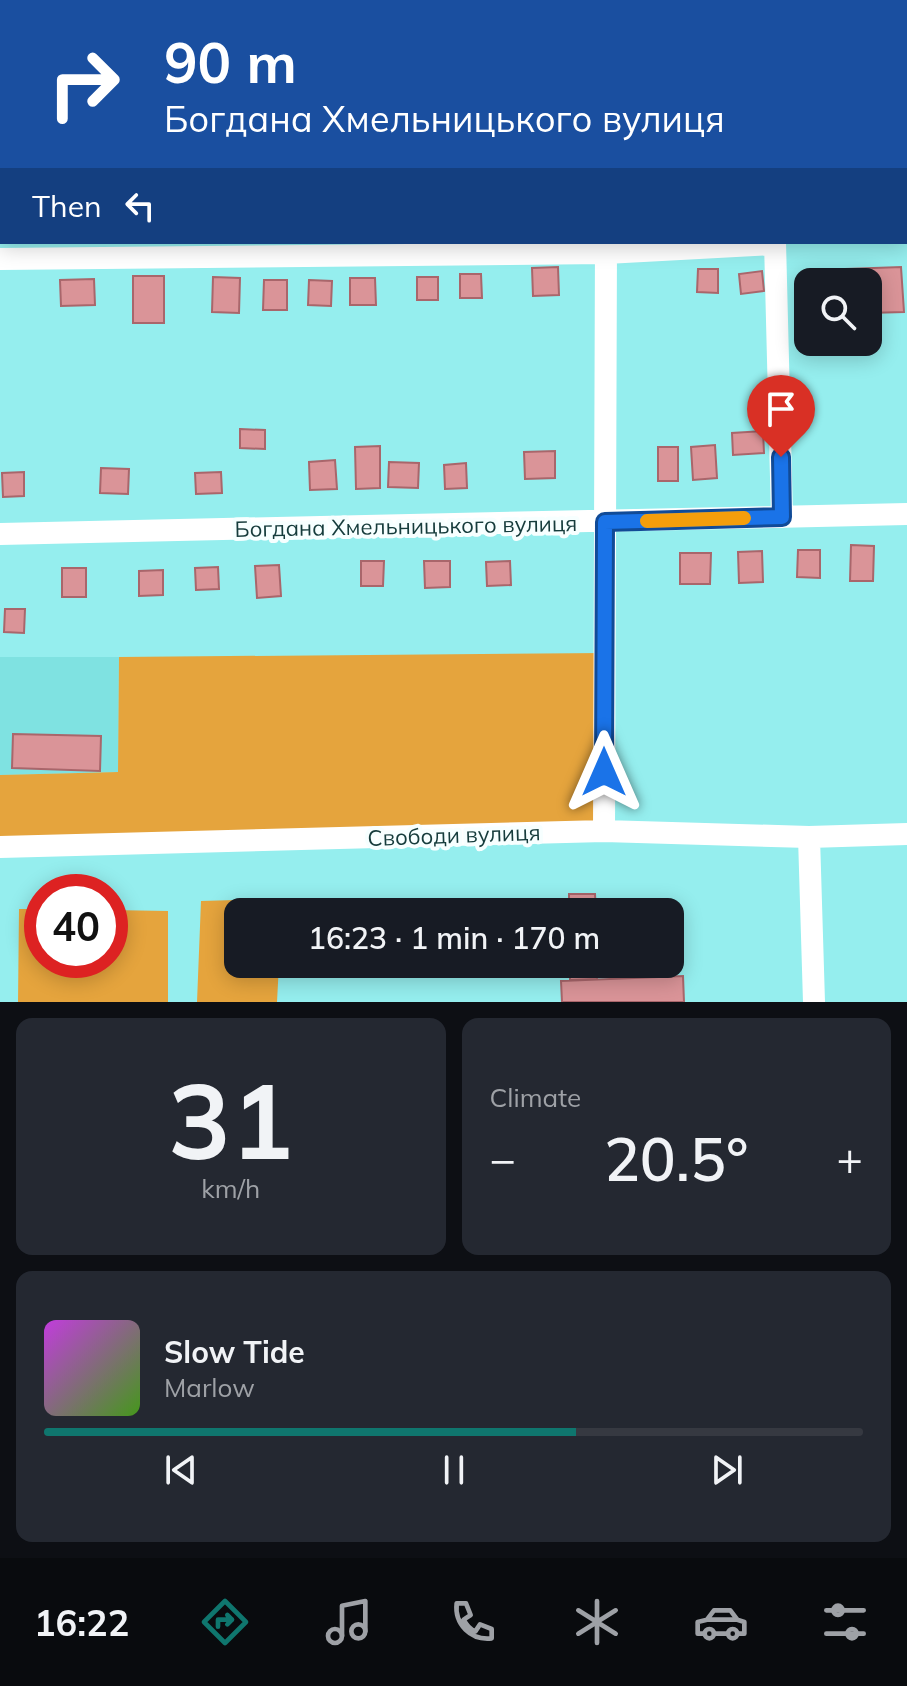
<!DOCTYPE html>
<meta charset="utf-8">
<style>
body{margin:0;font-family:Mulish,sans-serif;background:#242831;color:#f1f3f6;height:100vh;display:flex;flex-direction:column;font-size:30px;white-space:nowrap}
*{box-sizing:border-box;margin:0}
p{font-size:26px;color:#9ea1a6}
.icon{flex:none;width:44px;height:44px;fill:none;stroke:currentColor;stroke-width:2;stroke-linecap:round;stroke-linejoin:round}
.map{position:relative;height:1002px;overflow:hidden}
.details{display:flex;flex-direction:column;gap:16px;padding:16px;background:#0d0f14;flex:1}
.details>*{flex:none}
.hud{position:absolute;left:0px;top:0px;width:908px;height:244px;box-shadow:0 4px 20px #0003;background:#1a4fa0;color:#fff;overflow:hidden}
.controls{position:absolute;left:794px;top:268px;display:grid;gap:16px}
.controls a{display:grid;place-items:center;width:88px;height:88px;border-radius:16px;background:#171b24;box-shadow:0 4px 20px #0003;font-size:40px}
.speed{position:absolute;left:24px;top:874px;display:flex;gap:16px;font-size:40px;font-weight:700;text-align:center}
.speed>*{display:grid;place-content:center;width:104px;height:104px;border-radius:50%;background:#171b24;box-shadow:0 4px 20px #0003;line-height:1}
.speed .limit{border:12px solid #d22;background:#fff;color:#111}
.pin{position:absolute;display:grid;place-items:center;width:68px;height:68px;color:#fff;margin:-82px -34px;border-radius:50% 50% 50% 0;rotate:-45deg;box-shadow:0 0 8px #0007}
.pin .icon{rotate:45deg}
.me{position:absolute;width:88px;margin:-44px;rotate:0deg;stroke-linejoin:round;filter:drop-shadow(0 0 6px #0008)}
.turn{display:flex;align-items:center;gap:28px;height:168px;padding:0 32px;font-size:36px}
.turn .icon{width:104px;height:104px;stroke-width:2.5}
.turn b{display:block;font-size:56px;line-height:68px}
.then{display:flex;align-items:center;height:76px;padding:0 32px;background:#0003;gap:16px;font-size:30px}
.big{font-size:60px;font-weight:600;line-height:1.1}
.details .card{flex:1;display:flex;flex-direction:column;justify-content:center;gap:12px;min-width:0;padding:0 28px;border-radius:16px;background:#242831}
.details .dial{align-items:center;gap:0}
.dial b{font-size:104px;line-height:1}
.song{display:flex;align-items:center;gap:24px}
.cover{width:96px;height:96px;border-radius:12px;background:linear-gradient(135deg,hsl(290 70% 55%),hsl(100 70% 35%))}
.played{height:8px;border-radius:4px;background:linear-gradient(90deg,#0f766e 65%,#363941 65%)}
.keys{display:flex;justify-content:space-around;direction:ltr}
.heat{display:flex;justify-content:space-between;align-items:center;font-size:44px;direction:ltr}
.details .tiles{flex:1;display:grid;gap:16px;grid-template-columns:1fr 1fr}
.card:last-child{grid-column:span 2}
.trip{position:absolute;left:224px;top:898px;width:460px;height:80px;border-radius:16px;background:#171b24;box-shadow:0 4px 20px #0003;font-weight:600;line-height:80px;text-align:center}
.tab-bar{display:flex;height:128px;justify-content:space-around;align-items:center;background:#090b0e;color:#9ea1a6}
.tab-bar .icon{width:56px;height:56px}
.tab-bar .selected{color:#0f766e}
.tab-bar b{font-size:36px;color:#f1f3f6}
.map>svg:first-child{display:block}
.built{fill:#7fe2e1}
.green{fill:#e5a43d}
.building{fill:#da9498;stroke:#a9666b;stroke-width:2}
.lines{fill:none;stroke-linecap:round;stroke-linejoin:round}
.minor{stroke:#fff;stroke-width:22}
.route-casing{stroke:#114b97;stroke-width:20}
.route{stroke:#1a73e8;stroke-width:14}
.slow{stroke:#f59e0b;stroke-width:14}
.labels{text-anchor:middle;stroke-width:8;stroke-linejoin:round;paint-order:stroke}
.street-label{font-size:22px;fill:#163c3c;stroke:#f7ffff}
</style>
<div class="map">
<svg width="907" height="1002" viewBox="0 0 907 1002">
<rect width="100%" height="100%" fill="#95eeee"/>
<path class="built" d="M0 657H119L118 772 0 775Z"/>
<path class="green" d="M604 653V831L0 847V775L118 772 119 657Z
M235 900 238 923V964H279L277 1002H197L201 901Z
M19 909H42V960H110V910L168 911V1002H18Z"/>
<path class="building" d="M558 267 559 295 533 296 532 268Z
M901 267 904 312 868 313V282H846V269Z
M698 269H718V293L697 292Z
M762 271 764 291 741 294 739 274Z
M460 274H481L482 298H460Z
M133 276H164V323H133Z
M213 277 240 278 239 313 212 312Z
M417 277H438V300H417Z
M350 278H375L376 305H350Z
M94 279 95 305 61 306 60 280Z
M264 280H287V310H263Z
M309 280 332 281 331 306 308 305Z
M240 429 265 430V449L240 448Z
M763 431 764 453 733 455 732 433Z
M715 445 717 478 693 480 691 447Z
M380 446V488L356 489 355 447Z
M658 447H678V481H658Z
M555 451V478L525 479 524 452Z
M335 460 337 489 310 490 309 462Z
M389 462 419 463 418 488 388 487Z
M466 463 467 488 445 489 444 465Z
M101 468 129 469 128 494 100 493Z
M24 472V496L3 497 2 473Z
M221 472 222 493 196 494 195 473Z
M851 545 874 546 873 581H850Z
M798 550H820V578L797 577Z
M762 551 763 582 739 583 738 552Z
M680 553H711L710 584H680Z
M361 561H384L383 586H361Z
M424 561H450V587L425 588Z
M510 561 511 585 487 586 486 562Z
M279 565 281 596 257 598 255 566Z
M218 567 219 589 196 590 195 568Z
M62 568H86V597H62Z
M163 570V595L139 596V571Z
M5 609H25L24 633 4 632Z
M13 734 101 736 100 771 12 768Z
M569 894H595L596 912H569Z
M570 964H596L597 979 570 980Z
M683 976 684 1002H562L561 981Z"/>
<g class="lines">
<path class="minor" d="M769 0V2
M607 2V0
M775 242 782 517
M0 259 606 253 775 244
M0 534 907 514
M604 831 606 242
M809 837 814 1002
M0 847 604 831 809 837 907 834"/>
</g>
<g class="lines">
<defs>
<path id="route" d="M604 772 605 522 782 517 781 457"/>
</defs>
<use href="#route" class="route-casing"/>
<use href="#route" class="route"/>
<path class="slow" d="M647 521 744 518"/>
</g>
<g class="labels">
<g class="street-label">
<text transform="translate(406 526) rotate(-1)" y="8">Богдана Хмельницького вулиця</text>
<text transform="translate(454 835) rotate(-2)" y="8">Свободи вулиця</text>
</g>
</g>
</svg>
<div class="controls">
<a><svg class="icon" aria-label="search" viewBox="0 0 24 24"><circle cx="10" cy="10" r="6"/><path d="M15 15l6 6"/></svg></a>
</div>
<div class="speed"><div class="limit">40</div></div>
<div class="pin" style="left:781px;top:457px;background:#d93025"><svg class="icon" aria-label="arrive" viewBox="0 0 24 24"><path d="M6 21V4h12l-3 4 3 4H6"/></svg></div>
<svg class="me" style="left:604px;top:772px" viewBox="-20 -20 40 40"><path d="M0-17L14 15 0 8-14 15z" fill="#1a73e8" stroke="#fff" stroke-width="4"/></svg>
<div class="trip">16:23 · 1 min · 170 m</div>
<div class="hud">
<div class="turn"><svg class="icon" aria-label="right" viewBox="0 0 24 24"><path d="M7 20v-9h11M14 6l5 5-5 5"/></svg><div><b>90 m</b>Богдана Хмельницького вулиця</div></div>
<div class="then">Then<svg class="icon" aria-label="left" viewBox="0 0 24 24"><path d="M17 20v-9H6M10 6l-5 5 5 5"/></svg></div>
</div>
</div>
<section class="details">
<div class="tiles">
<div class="card dial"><b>31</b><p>km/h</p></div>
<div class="card"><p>Climate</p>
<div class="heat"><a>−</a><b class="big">20.5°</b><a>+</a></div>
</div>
<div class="card">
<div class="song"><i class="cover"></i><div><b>Slow Tide</b><p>Marlow</p></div></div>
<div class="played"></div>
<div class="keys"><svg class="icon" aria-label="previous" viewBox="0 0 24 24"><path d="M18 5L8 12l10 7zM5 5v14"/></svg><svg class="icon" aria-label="pause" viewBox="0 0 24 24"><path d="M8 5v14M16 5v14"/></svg><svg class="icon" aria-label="next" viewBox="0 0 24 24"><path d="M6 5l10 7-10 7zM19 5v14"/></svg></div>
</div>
</div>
</section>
<nav class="tab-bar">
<b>16:22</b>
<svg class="icon selected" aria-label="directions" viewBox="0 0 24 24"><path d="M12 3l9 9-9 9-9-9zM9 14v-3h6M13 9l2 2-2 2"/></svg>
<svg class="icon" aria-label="music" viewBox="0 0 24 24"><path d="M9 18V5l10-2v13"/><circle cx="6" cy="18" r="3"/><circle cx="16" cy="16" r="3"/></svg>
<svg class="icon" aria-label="phone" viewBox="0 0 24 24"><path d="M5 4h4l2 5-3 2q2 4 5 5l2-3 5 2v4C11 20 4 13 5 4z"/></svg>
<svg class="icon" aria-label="climate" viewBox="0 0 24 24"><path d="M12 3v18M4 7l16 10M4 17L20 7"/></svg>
<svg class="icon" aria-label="car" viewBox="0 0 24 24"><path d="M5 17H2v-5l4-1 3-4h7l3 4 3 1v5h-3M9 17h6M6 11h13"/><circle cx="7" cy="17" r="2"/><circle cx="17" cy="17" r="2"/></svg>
<svg class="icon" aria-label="filters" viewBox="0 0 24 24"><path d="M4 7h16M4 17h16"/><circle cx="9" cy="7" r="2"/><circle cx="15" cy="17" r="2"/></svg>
</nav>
